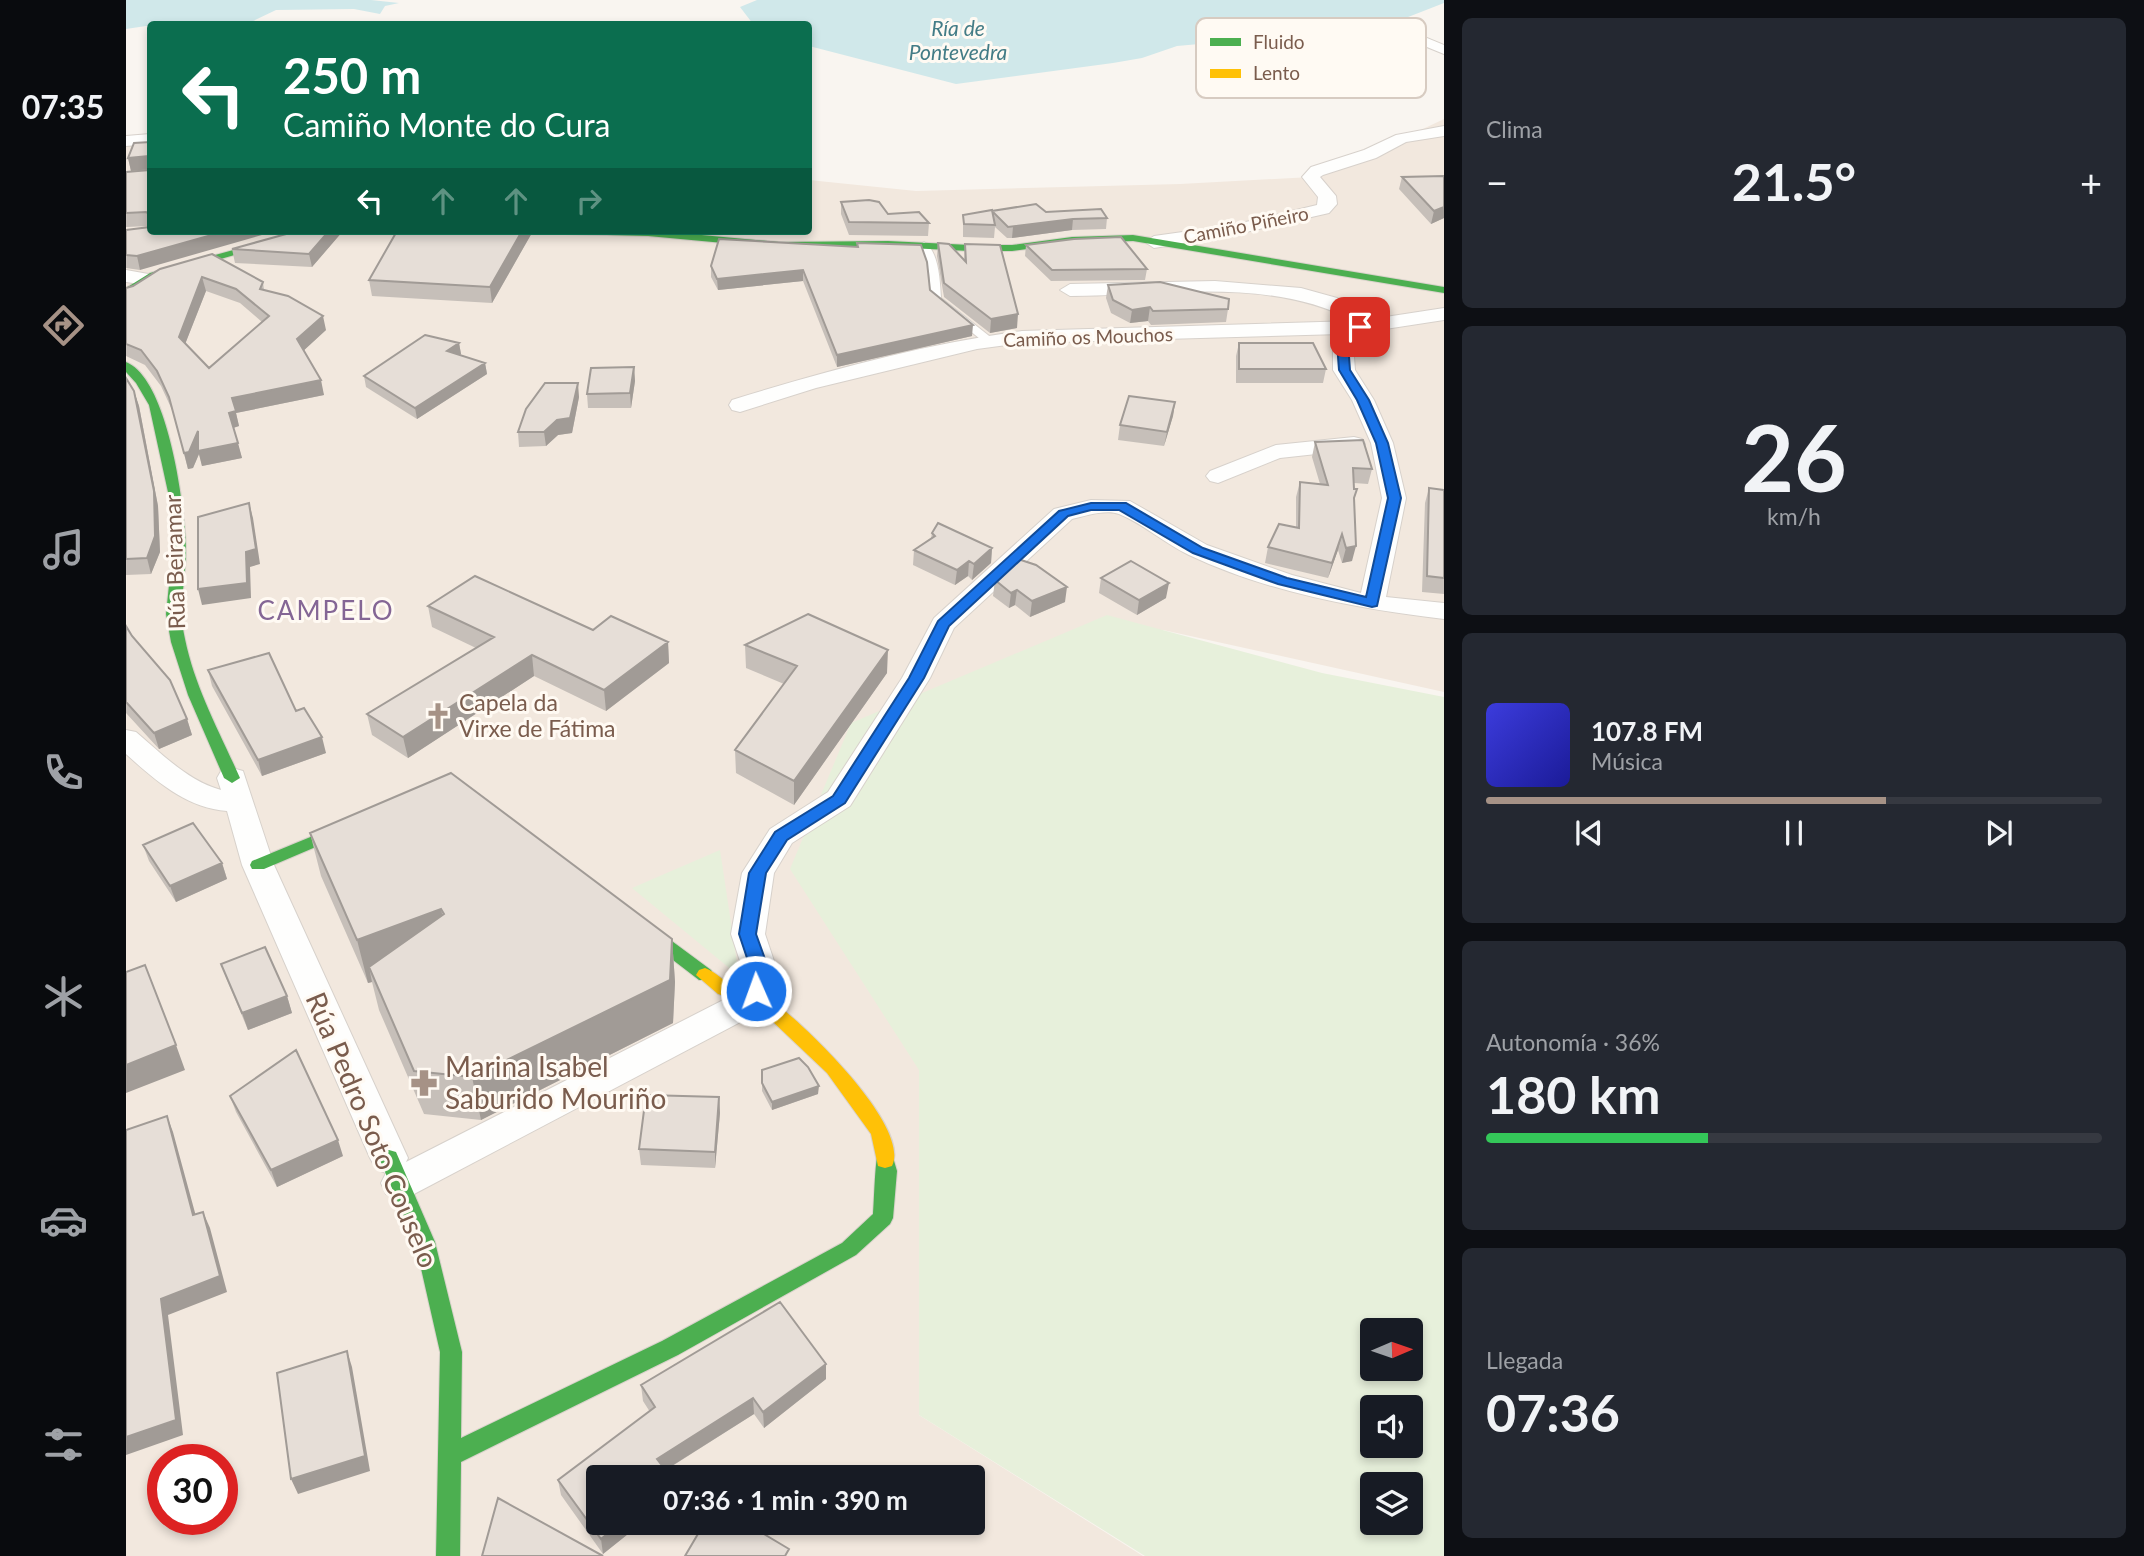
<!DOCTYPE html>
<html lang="es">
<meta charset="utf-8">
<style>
body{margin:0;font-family:Lato,sans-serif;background:#242831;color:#f1f3f6;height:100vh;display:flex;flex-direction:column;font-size:26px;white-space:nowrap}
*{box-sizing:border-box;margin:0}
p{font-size:23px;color:#9ea1a6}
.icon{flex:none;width:38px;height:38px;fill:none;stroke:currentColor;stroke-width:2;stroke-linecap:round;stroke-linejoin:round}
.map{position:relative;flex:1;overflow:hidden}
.drawer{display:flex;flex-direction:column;gap:18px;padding:18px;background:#0d0f14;width:700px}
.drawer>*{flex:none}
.top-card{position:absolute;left:21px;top:21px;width:665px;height:214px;border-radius:7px;box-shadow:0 4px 10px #0003;background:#0b6e4f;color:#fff;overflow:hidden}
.needle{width:46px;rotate:88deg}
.buttons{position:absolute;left:1234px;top:1318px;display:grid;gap:14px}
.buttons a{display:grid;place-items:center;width:63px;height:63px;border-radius:7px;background:#171b24;box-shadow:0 4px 10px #0003;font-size:35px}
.speed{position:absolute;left:21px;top:1444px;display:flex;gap:14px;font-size:35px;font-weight:700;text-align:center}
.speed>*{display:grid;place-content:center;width:91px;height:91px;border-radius:50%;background:#171b24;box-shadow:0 4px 10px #0003;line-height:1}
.speed .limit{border:10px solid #d22;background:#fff;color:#111}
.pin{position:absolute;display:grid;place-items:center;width:60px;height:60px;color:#fff;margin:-30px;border-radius:14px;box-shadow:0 4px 10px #0006}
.me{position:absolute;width:77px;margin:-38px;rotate:358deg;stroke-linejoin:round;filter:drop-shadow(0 0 5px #0008)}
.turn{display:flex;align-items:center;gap:24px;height:147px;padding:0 21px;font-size:32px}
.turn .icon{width:91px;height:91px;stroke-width:2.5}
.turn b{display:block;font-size:49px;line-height:60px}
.lanes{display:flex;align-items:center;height:66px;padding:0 21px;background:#0003;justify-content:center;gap:35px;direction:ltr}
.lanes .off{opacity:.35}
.big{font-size:52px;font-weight:700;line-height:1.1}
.drawer .tile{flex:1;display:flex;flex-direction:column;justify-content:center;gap:10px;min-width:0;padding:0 24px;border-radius:10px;background:#242831}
.drawer .dial{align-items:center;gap:0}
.dial b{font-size:91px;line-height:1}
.song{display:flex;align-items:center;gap:21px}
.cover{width:84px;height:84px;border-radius:10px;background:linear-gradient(135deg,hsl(240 70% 55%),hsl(240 70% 35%))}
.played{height:7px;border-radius:4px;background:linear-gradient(90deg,#a69286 65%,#363941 65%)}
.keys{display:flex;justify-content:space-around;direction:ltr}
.heat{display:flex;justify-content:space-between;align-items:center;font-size:38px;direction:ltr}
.charge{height:10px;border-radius:5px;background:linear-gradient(90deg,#34c759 36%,#363941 0)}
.trip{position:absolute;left:460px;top:1465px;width:399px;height:70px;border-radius:7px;background:#171b24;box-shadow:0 4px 10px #0003;font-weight:700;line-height:70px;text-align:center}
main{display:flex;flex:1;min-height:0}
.menu{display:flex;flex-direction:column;width:126px;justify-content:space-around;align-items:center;background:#090b0e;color:#9ea1a6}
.menu .icon{width:49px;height:49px}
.menu .on{color:#a69286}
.menu b{font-size:32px;color:#f1f3f6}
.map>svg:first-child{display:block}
.residential{fill:#f2e8de;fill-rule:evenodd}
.green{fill:#e7f0db;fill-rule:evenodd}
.water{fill:#d0e8ea}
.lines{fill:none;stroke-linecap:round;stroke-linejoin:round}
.lane-casing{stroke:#d7d1cb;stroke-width:2}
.street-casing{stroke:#d7d1cb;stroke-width:2}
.fast-casing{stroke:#d9d2cb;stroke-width:2}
.slow-casing{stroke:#d9d2cb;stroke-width:2}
.lane{fill:#fefefd;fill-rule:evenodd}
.street{fill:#fefefd;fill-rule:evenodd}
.fast{fill:#4caf50;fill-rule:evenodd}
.slow{fill:#ffc107;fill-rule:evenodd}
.wall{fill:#c6bfb9;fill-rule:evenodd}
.shaded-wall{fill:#a19b96}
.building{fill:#e6ded7;stroke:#a19b96;stroke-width:2;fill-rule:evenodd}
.route{fill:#1a73e8;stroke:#114b97;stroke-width:2}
.labels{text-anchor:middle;stroke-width:6;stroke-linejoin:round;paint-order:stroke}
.far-street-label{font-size:19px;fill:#7a5c4d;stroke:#fffaf3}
.far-water-label{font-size:21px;font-style:italic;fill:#437c86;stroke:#fffaf3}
.street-label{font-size:23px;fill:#7a5c4d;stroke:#fffaf3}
.poi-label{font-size:23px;fill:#7a5c4d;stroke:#fffaf3;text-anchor:start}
.quarter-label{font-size:26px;letter-spacing:2px;fill:#846695;stroke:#fffaf3}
.near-poi-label{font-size:28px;fill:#7a5c4d;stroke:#fffaf3;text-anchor:start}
.near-street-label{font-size:28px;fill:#7a5c4d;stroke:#fffaf3}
.key{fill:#fffaf3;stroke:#d7cbc1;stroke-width:2}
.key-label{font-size:19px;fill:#7a5c4d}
</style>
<main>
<nav class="menu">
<b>07:35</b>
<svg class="icon on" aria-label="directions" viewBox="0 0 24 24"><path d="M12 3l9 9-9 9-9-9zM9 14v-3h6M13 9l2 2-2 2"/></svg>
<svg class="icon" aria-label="music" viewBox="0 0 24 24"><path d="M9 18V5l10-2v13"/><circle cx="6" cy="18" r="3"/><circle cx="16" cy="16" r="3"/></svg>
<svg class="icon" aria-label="phone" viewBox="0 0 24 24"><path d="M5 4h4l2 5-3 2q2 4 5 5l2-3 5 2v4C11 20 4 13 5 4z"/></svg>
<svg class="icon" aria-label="climate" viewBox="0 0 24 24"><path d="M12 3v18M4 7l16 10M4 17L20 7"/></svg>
<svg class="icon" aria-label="car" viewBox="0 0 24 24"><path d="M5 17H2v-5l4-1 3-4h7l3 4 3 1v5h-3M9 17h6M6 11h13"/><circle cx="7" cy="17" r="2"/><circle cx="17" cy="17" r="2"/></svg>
<svg class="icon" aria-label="filters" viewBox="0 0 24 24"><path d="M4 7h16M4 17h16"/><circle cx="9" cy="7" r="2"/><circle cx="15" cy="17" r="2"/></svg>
</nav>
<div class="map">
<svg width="1318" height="1556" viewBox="0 0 1318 1556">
<rect width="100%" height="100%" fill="#f9f5f0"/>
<path class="residential" d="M1318 119V692L1037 630 793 1415 1017 1556H0V144L24 140V231H682L683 180 790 191 1054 184 1185 177 1244 154ZM37 1460H96V1519H37ZM472 1477H847V1522H472Z"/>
<path class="green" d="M981 615 1196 673 1318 697V1556H1019L793 1415V1070L664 869 725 723ZM1246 1330H1284V1368H1246ZM1246 1407H1284V1446H1246ZM1246 1484H1284V1522H1246Z
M594 850 613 976 506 888Z"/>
<path class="water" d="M0 0H245L273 3 259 6 254 14 228 9 150 10 121 24 40 23 0 29Z
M631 0H1318V3L1254 28 1051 46 1016 58 987 63 830 84 683 46 682 24H627L614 7Z"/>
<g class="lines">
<defs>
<path id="lane" d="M798 242C813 251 814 281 815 298L867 339V343H859L805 299 803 272 793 245Z"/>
<path id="street" d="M1284 31 1318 45V54L1279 38V32Z
M1318 126V136L1280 142 1250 158 1197 175 1194 177 1210 196 1211 204 1203 213 1107 235 1028 248 1019 242 1028 236 1107 225 1191 205 1192 197 1176 177 1185 167 1238 150 1270 135Z
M24 134V144L0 146V136Z
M0 270 28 275 31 279 21 285 0 282Z
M1089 281 1175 288 1211 298 1253 318 1318 308V320L1240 332 1227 344 1229 370 1248 400 1267 443 1280 498 1260 597 1318 603V619C1233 609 1141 592 1063 555 1039 544 1018 524 993 514 980 509 959 516 946 519L828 628 804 678 724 806 666 843 648 873 639 934 651 970 646 999 641 1008 288 1194 274 1199 260 1194 255 1183 260 1173 250 1169 244 1158 116 865 101 811C60 808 29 780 0 754V730L10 732C36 754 62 781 95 790L91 778 95 771 106 768 117 771 148 865 282 1158 280 1162 613 992 617 970 605 934 616 873 644 829 702 792 776 678 808 618 928 509 965 500 1004 501 1081 545 1166 575 1235 593 1256 498 1245 443 1226 400 1207 370V343L1215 334 896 343 851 349 690 388 614 412 606 410 603 405 606 400C700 371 798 344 896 331L1228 321C1143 276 1037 296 944 296L934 290 944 284Z
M1228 437 1236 439 1239 444 1236 449 1154 458 1092 483 1084 481 1080 476 1084 471 1150 445Z"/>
<path id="fast" d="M176 231H192L32 277 0 296V288L24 273Z
M434 231H532L653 242 762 241 844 245H886L946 237 1007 235 1318 287V293L1007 241 946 243 886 251H844L762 247 653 248 522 236 439 234Z
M0 362C43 379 60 512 60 554 59 584 52 610 59 639 69 688 94 733 114 778L106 783 98 778 62 695 45 642 40 614 46 556 45 506 23 405 10 383 0 372Z
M233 817 241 822 239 826 138 869H126L124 865 126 861Z
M506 914 512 916 585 970 588 975 585 980H573L500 924 497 920 500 916Z
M263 1150 270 1152 309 1242 336 1352 335 1438 536 1341 716 1243 747 1214C748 1203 749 1160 752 1154L759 1152 766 1154 771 1171 767 1218 764 1224 730 1255 552 1355 335 1462 334 1556H310L314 1352 289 1242 253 1158 256 1152Z"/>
<path id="slow" d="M579 968C590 972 597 981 607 985 624 992 639 996 655 1008 684 1030 785 1128 766 1166L759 1168 752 1166 745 1134 701 1073 644 1019 623 1004 592 994 570 975 573 970Z"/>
</defs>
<use href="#lane" class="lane-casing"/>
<use href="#street" class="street-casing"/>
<use href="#fast" class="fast-casing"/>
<use href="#slow" class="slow-casing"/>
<use href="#lane" class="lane"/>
<use href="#street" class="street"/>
<use href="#fast" class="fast"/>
<use href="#slow" class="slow"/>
</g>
<path class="wall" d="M24 142V226L0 227V172L23 170 5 171 2 158Z
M1318 176V218L1305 224 1273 189 1276 177Z
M715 202 762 214 803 223 802 236 723 235 715 214Z
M866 211 920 212 981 218 980 229 946 230 886 238H881L869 227 868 238 837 237V215Z
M24 227 14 270 0 268V230Z
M171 231H217L186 267 109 263 106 249Z
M271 231H407L366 303 246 296 243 280Z
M608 231H664V235Z
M731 243 804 290 846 336 711 367 677 281 592 290 585 277V266L731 247Z
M812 243 838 260 839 244 891 328 864 333 818 297 811 256Z
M900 245 1021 269 1019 280 925 281 899 256Z
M34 269 137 282 138 290 200 330 178 350 198 395 110 413 113 426 107 428 116 458 76 466 73 454 67 468 62 469 47 412 35 386 19 365 0 356V288L7 286ZM80 291 114 303 136 322 83 368 59 344Z
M982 285 1102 309 1100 322 1025 325 1022 321 1004 323 985 313 980 298Z
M333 343 335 354 334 355 359 363 361 374 291 419 240 387 238 376Z
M1113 343 1200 369 1197 383H1110V356Z
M508 367 509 381 505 408H462L461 394Z
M0 378 8 391 13 406 32 506 34 552 25 574 0 575Z
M453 397 446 433 432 435 420 446 393 447 392 432Z
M1049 402 1047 416 1038 446 992 440 994 425Z
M1189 442 1246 469 1242 484 1228 483V501L1226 561 1216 563 1212 550 1202 578 1139 563 1142 547 1170 527V497L1174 482 1194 484 1186 457Z
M1303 488 1318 490V594L1296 592 1299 503Z
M806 533 866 548 865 563 846 580 842 576 829 585 787 565 788 550 805 538Z
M975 578 1040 598 1011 615 973 593Z
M869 580 939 602 904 617 889 605 883 608 867 596Z
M302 606 467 630 542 642 543 663 480 711 408 676 282 758 246 735 241 714 350 648 306 627Z
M0 626 61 719 66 735 33 749 0 713Z
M619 645 761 673 668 805 610 773 609 750 658 684 620 668Z
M82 670 170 711 200 753 136 776 86 686Z
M184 833 546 939 549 982 547 1023 355 1120 298 1114 253 1010 246 982 242 983 195 876Z
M17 845 96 863 101 879 50 902 23 861Z
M95 964 161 996 166 1013 122 1030 101 980Z
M636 1070 692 1094 646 1110 636 1091Z
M104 1096 217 1156 151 1187 110 1112Z
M593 1097 594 1113 589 1168 515 1165 513 1149Z
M700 1364V1379L638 1428 628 1414 540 1470 472 1522H517L477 1554 435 1495 432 1480 524 1412 517 1401 515 1385Z"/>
<path class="shaded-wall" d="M22 156 24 169 5 171 2 158Z
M1318 207V218L1305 224 1308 211Z
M947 219 946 230 886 238 887 227Z
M100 231H150L14 270 11 256Z
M203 231H217L186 267 183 254Z
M396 231H407L366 303 364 287Z
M677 270V281L592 290 591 279Z
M76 277 80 291 56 352 53 337Z
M1024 307 1022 321 1004 323 1006 310Z
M892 314 891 328 864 333 865 319Z
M197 316 200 330 175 353 171 339Z
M847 325 846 336 711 367V355Z
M333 343 335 354 323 362 321 351Z
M359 363 361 374 291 419 289 408Z
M508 367 509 381 505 408 504 393Z
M195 380 198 395 110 413 113 426 107 428 103 413 106 398Z
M452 383 453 397 446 433 432 435 420 446 418 432Z
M8 391 13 406 32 506 34 552 25 574 21 558Z
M1049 402 1047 416 1038 446 1041 432Z
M72 431 112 443 116 458 76 466 73 454 67 468 62 469 58 453Z
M123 503 127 518 134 564 124 567 125 598 76 605 72 589 120 552Z
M1216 534 1212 550 1202 578 1206 563Z
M1230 546 1226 561 1216 563 1220 548Z
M866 548 865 563 846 580 848 564Z
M843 561 842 576 829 585 831 570Z
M1043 583 1040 598 1011 615 1013 600Z
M941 587 939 602 904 617 906 601Z
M891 590 889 605 883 608 885 593Z
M542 642 543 663 480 711 478 690Z
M762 650 761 673 668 805V781Z
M406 655 408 676 282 758 277 737Z
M61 719 66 735 33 749 28 733Z
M196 737 200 753 136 776 132 760Z
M96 863 101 879 50 902 44 886Z
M315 909 324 952 243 967 246 982 242 983 231 940Z
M546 939 549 982 547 1023 355 1120 346 1077Z
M161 996 166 1013 122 1030 116 1013Z
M50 1045 59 1070 0 1093V1065Z
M693 1086 692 1094 646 1110V1102Z
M593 1097 594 1113 589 1168V1152Z
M41 1116 47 1132 74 1231 67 1215Z
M212 1140 217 1156 151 1187 145 1170Z
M77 1212 84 1228 101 1292 42 1315 57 1435 0 1455V1437L35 1299Z
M221 1351 226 1367 244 1471 172 1494 165 1479Z
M700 1364V1379L638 1428 637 1412Z
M627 1398 628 1414 533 1474 531 1459Z
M496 1522H517L477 1554 475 1539Z"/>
<path class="building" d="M24 142V215L20 212 0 213V172L23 170 22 156 2 158 8 143Z
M1318 176V207L1308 211 1276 177Z
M743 200 753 202 762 214 793 212 803 223 723 222 715 202Z
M910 204 920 212 975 209 981 218 947 219 882 227 866 211Z
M866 210 869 225 838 224 837 215Z
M24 227V231H100L11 256 0 255V230Z
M171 231H203L183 254 106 249Z
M271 231H396L364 287 243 280Z
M995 237 1021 269 926 270 900 245 948 239Z
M593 239 732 247 731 243 795 245 801 262 804 290 847 325 711 355 677 270 591 279 585 266Z
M812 243 823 244 840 262 839 244 874 245 892 314 865 319 818 283Z
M86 254 137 282 134 289 162 296 197 316 171 339 195 380 106 398 110 411 103 413 112 443 72 451V431L63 452 58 453 43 397 31 371 15 350 0 344V288L7 286 34 269ZM76 277 110 289 143 316 83 368 53 337Z
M1034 282 1103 299 1102 309 1027 311 1024 307 1006 310 987 300 982 285Z
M299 335 333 343 321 351 359 363 289 408 238 376Z
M1113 343H1187L1200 369H1113Z
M508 367 504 393 461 394 465 368Z
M0 378 8 391 28 491 29 536 21 558 0 559Z
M419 383H452L444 418 431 420 418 432H392L400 409Z
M1003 396 1049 402 1041 432 994 425Z
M1237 440 1246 469 1227 468 1228 489H1231L1228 498 1230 546 1220 548 1216 534 1206 563 1142 547 1153 524 1173 528 1174 482 1202 485 1189 442Z
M1303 488 1318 490V578L1301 576Z
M123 503 130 549 120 552 121 583 72 589V517Z
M812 523 866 548 848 564 843 561 831 570 788 550 809 536 806 533Z
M892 559 910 565 941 587 906 601 891 590 885 593 869 580Z
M1005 561 1043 583 1013 600 975 578Z
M349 576 467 630 485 616 542 642 478 690 406 655 277 737 241 714 368 637 302 606Z
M682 614 762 650 668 781 609 750 671 666 619 645Z
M0 626 6 636 44 680 61 719 28 733 0 702Z
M143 653 170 711 178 708 196 737 132 760 82 670Z
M325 773 546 939 544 980 346 1077 288 1071 243 967 318 914 315 909 231 940 184 833Z
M67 823 96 863 44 886 17 845Z
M139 947 161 996 116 1013 95 964Z
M19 965 50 1045 0 1065V972Z
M170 1050 212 1140 145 1170 104 1096Z
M673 1058 682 1067 693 1086 646 1102 636 1083V1070Z
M520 1095 593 1097 589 1152 513 1149Z
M41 1116 67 1215 77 1212 94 1276 35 1299 50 1420 0 1437V1130Z
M654 1302 700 1364 637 1412 627 1398 531 1459 545 1477H472V1522H496L475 1539 432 1480 529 1407 515 1385Z
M221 1351 239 1456 165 1479 151 1373Z
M372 1498 477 1556H356Z
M579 1522H618L663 1549 659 1556H559Z"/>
<path class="route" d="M1230 325 1239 327 1222 343 1224 370 1243 400 1262 443 1275 498 1251 606 1246 607 1152 584 1067 553 993 510H965L942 516 823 626 798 678 719 803 661 840 640 873 630 934 643 970 637 996H624L621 991 625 970 613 934 623 873 649 832 707 796 783 678 812 621 933 511 965 503H1000L1077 548 1161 578 1240 597 1262 498 1250 443 1231 400 1213 370 1211 343Z"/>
<defs>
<symbol id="church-bare" viewBox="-9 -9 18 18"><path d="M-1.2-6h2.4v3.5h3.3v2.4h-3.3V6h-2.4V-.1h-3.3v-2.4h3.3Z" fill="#a69286" stroke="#fffaf3" stroke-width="2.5" paint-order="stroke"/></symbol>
<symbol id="pharmacy-bare" viewBox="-9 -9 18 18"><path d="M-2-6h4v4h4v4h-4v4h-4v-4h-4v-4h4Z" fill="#a69286" stroke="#fffaf3" stroke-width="2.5" paint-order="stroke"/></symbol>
</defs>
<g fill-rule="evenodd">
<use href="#church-bare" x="293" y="697" width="38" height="38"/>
<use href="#pharmacy-bare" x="279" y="1064" width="38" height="38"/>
</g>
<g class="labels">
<g class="far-street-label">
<text transform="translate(1120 225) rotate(-11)" y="7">Camiño Piñeiro</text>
<text transform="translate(962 337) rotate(-2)" y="7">Camiño os Mouchos</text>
</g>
<g class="far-water-label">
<text x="832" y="36">Ría de<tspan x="832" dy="24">Pontevedra</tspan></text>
</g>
<g class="street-label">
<text transform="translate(49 562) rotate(-92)" y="8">Rúa Beiramar</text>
</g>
<g class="poi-label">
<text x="333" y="711">Capela da<tspan x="333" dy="26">Virxe de Fátima</tspan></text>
</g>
<g class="quarter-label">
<text x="200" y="620">CAMPELO</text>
</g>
<g class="near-poi-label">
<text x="319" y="1077">Marina Isabel<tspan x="319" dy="32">Saburido Mouriño</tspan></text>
</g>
<g class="near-street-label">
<text transform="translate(246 1130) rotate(67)" y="10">Rúa Pedro Soto Couselo</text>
</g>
</g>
<rect x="1070" y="18" width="230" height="80" rx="10" class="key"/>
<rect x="1084" y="38" width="31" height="8" fill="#4caf50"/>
<rect x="1084" y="69" width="31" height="9" fill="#ffc107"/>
<g class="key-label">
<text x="1127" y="49">Fluido</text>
<text x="1127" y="80">Lento</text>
</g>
</svg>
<div class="buttons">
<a><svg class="needle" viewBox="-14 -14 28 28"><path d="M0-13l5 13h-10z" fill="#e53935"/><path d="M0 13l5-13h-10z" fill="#9ea1a6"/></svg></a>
<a><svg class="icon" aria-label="sound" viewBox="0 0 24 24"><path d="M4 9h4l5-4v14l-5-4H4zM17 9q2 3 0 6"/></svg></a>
<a><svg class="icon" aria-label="layers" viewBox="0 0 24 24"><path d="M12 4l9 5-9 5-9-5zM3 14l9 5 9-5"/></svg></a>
</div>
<div class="speed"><div class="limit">30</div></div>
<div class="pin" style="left:1234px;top:327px;background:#d93025"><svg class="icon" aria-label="arrive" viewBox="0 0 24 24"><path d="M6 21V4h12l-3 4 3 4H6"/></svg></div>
<svg class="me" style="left:630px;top:991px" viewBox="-20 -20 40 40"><circle r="17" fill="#1a73e8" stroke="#fff" stroke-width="3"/><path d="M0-11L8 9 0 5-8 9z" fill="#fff"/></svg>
<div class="trip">07:36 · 1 min · 390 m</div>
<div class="top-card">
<div class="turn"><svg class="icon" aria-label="left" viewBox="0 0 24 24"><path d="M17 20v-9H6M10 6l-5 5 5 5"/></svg><div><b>250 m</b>Camiño Monte do Cura</div></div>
<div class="lanes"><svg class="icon" aria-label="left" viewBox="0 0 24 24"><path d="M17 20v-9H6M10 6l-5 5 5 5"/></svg><svg class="icon off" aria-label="ahead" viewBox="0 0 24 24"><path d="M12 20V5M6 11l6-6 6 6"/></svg><svg class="icon off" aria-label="ahead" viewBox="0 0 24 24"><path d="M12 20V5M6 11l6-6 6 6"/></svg><svg class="icon off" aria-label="right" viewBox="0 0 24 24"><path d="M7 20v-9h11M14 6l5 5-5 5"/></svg></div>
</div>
</div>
<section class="drawer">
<div class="tile"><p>Clima</p>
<div class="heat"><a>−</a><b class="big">21.5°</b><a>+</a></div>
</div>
<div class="tile dial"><b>26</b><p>km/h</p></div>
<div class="tile">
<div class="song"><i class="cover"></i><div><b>107.8 FM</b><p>Música</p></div></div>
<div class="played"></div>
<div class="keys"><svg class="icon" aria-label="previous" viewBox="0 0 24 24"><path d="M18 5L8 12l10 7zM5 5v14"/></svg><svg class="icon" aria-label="pause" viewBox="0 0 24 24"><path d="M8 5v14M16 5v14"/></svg><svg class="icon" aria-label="next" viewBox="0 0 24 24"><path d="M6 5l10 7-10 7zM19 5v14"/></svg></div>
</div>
<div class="tile"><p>Autonomía · 36%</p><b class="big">180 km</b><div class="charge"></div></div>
<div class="tile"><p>Llegada</p><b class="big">07:36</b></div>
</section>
</main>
